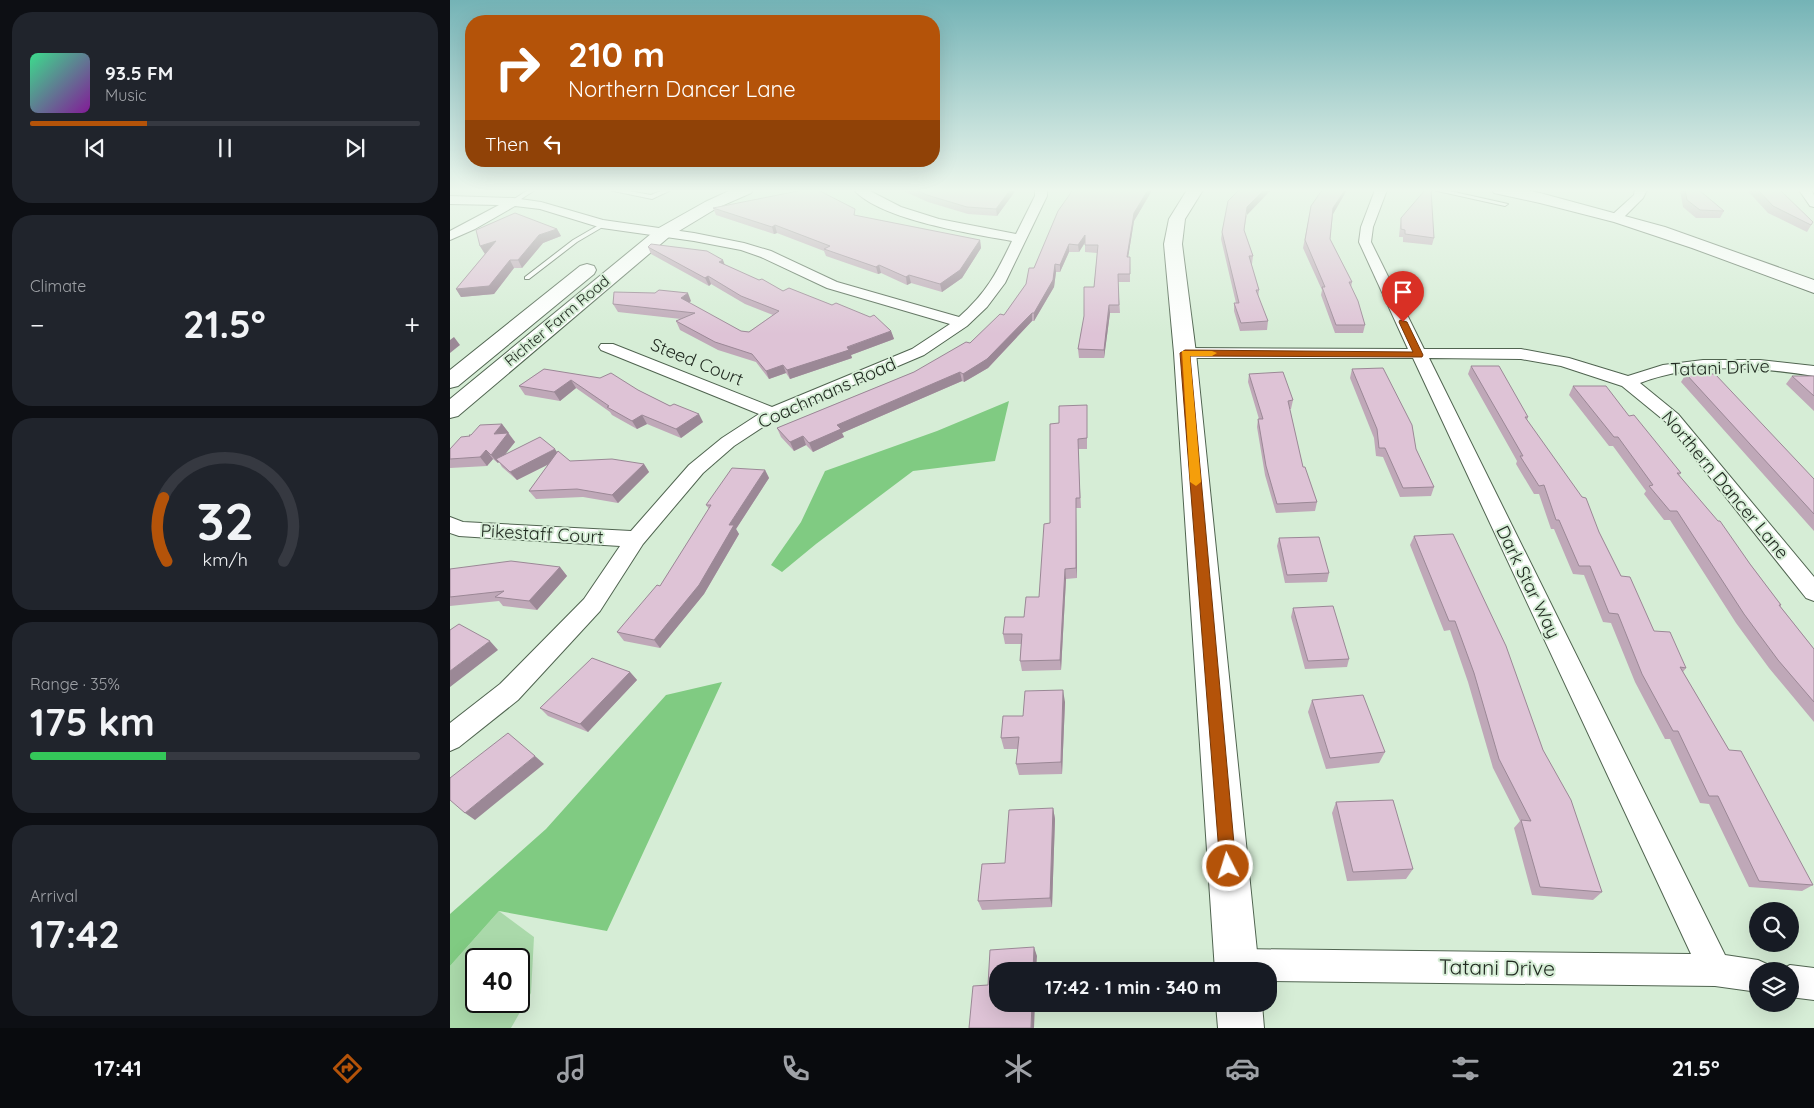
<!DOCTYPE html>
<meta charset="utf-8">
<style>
body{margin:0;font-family:Quicksand,sans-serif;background:#20242c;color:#f1f3f6;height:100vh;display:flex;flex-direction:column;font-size:19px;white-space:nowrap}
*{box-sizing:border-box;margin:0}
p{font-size:16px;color:#9ea1a6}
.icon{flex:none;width:28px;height:28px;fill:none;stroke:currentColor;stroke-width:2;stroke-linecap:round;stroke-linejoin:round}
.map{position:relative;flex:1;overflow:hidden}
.side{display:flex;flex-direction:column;gap:12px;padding:12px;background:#0d0f14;width:450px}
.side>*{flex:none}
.banner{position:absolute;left:15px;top:15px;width:475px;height:152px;border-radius:20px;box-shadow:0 5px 20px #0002;background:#b45309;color:#fff;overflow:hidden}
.tools{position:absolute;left:1299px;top:902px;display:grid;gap:10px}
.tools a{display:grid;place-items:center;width:50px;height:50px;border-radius:50%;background:#171b24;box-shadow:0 5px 20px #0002;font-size:25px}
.speed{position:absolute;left:15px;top:948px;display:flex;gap:10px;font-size:25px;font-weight:700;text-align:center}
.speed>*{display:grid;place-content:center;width:65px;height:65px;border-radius:50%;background:#171b24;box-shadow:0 5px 20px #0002;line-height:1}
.speed .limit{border:2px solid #111;border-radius:8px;background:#fff;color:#111}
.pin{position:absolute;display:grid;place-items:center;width:42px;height:42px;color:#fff;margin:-51px -21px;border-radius:50% 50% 50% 0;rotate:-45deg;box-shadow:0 0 5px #0007}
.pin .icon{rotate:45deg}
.me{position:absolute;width:55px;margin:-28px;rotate:355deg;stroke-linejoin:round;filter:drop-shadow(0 0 4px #0008)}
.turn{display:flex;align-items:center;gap:18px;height:105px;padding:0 20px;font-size:22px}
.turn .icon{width:65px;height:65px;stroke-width:2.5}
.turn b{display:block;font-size:35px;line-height:42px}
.then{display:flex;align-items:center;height:48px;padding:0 20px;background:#0003;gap:10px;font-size:19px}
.big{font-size:38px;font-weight:700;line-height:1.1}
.side .widget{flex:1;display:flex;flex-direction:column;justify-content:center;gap:8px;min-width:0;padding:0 18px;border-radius:20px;background:#20242c}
.side .dial{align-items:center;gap:0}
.dial svg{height:130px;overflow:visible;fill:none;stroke:#363941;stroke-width:7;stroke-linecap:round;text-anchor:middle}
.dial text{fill:#f1f3f6;stroke:none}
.song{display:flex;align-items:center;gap:15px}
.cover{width:60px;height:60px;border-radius:8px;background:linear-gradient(135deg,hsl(150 70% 55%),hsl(290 70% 35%))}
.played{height:5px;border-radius:2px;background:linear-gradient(90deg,#b45309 30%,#363941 30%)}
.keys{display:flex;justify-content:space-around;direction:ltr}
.heat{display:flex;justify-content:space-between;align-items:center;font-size:28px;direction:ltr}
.charge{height:8px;border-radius:4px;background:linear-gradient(90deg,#34c759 35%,#363941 0)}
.trip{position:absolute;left:539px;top:962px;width:288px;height:50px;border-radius:20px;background:#171b24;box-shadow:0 5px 20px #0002;font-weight:700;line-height:50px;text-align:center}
.tab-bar{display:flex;height:80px;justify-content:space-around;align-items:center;background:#090b0e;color:#9ea1a6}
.tab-bar .icon{width:35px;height:35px}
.tab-bar .selected{color:#b45309}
.tab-bar b{font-size:22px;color:#f1f3f6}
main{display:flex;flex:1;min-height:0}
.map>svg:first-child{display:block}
.green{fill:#aad9aa;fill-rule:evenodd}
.forest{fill:#80cb82}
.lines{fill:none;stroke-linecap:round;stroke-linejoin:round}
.lane-casing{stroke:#506450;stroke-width:2}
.street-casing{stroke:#506450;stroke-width:2}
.secondary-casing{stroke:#506450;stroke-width:2}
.lane{fill:#fff;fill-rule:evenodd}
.street{fill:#fff;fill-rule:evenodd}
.secondary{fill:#fff;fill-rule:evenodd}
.wall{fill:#bfa8b8}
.shaded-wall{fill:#9b8896}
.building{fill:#dec3d6;stroke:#9b8896}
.route{fill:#b45309;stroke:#753606}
.slow{fill:#f59e0b}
.labels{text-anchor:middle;stroke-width:4;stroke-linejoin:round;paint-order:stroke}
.far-street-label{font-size:15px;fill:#212a21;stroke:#d6edd6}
.street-label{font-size:18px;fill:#212a21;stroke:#d6edd6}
.near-street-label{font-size:21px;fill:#212a21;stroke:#d6edd6}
</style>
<main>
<section class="side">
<div class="widget">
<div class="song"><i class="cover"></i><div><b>93.5 FM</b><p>Music</p></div></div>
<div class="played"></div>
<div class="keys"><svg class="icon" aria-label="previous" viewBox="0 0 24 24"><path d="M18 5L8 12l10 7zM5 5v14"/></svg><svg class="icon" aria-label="pause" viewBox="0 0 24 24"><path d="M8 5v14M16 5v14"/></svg><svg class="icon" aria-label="next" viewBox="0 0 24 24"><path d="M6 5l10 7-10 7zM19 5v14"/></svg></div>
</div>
<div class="widget"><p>Climate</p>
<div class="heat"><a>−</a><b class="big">21.5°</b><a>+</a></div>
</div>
<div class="widget dial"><svg viewBox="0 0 100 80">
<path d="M14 69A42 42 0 1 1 86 69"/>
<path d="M14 69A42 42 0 0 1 12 30" stroke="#b45309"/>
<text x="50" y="56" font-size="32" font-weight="700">32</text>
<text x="50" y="72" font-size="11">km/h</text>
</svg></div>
<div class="widget"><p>Range · 35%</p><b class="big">175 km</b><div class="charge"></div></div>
<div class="widget"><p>Arrival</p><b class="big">17:42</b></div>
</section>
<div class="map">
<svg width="1364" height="1028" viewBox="0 0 1364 1028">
<rect width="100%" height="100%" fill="#d6edd6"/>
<path class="green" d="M49 911 84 937 81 993 61 1028H0V966ZM26 959H69V1001H26Z"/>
<path class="forest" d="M559 401 545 461 463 471 366 544 332 572 321 565 351 522 375 471 487 431Z
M272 682 157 931 49 911 0 966V914L96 829 216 695Z"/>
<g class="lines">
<defs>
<path id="lane" d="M78 190H85L65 203H61V201Z
M159 190H173L201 195 213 190H221L202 199Z
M983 190H995L1058 204 1055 206Z
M154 222 157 224 156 225 127 242 79 279H75V277L123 240Z"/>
<path id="street" d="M404 190H418L451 207 489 219 566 234 585 196V190H597V196L555 283 537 307 517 326 474 355 328 417 284 446 253 473 193 544 150 611 68 700 9 747 0 751V723L50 684 134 599 170 546 9 536 0 533V517L13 522 181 531 239 465 272 438 309 414 151 350 149 347 151 344H163L322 407 462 349 500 324 377 288 311 257 291 250 244 241 152 228 90 209 65 206 25 229 0 240V231L49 205 0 204V196L63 198 91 202 153 220 244 233 294 243 321 251 387 282 509 317C537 292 546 274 562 241 523 234 431 220 404 190Z
M925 190H937L923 227 921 242 974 349H1071L1119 358 1178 376 1213 365 1253 360H1310L1364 366V376C1307 367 1244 362 1190 383L1228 414 1364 577V601L1356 598 1216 422 1172 386 1111 366 1071 359 979 358 1275 955 1308 960 1319 965 1322 971H1308V992L1265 986 818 981V971H773L770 965 775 954 786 949 1241 954 963 358H735L729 356 727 353 729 350 735 348 958 349 909 242 911 227Z
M1185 190H1197L1193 198 1170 221H1162L1160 218 1162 215 1184 195Z
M1349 190H1361L1364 195V207L1360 206Z
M1340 965 1364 968V1000L1340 997V971H1328Z"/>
<path id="secondary" d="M281 190H303L301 193 267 208 219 237 8 416 0 418V399L207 229 255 202Z
M737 190H753L735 219 732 244 746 353 809 971H765L724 353 714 244 719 219Z
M1042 190H1075L1090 193 1215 227 1364 280V293L1242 248 1164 222 1090 203 1044 193Z
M137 264 144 266 146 270 144 274 8 386 0 388V370L130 266Z
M766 1004H812L814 1028H768Z"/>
</defs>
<use href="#lane" class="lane-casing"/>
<use href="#street" class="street-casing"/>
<use href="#secondary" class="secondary-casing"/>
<use href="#lane" class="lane"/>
<use href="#street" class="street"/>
<use href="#secondary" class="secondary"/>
</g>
<path class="wall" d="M451 190H566L547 216 518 214 478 202Z
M622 190H701V192L684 221 678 257H680V282H668L670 313H660L654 358H629L628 349 644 287 647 253 635 252V243L629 252H619L610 272H606L604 287 584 321H582L538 368 514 382 512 381 392 433 394 437 363 452 356 445 344 451 331 437 327 428 464 372 520 343 554 315 576 284 620 194Z
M1230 190H1249L1274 211 1270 218H1246L1233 207Z
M1297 190H1330L1363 222 1357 232 1318 213Z
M861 206 883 215 880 239 902 282 901 287 915 325 913 333H885L871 295 872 290 853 248Z
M263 208 407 216 530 240 531 248 512 278 492 292 461 283 457 285 431 273 428 274 376 256 374 251 327 233 324 234 266 215Z
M797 215 794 230 803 256 802 264H801L809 290 808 297 818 321 817 330 790 331 784 311V303H786L771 239 772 232Z
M951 218 984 238 982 245 953 242V237H949L950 226Z
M107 229 111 236 93 243 72 268H64L44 294 11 297 6 289 35 254 30 246Z
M198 247 275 265 333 291 441 331 444 339 401 355 402 358 340 379 336 373 319 379 306 362 268 350 230 330 226 321 231 319 168 312 163 304 241 301 239 303 291 331 299 332 323 315 295 304 261 284 259 286 201 254Z
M1021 366 1078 417 1077 420 1149 532 1171 576 1204 631 1236 668 1233 672 1279 750 1363 885 1352 891 1299 887 1259 804 1250 803 1220 739H1215L1185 682 1161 623 1153 622 1134 575 1123 574 1104 529H1101L1089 494H1084L1066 464 1067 461 1018 374Z
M94 369 188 390 253 422 231 438 197 424 187 429 162 415 160 412 126 388 110 401 75 395 69 386Z
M902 369 966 449 984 487 981 496 950 497 933 457 926 456 924 438 900 378Z
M799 374 843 400 841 409H839L853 467 867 502 865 511 826 513 815 475 807 427 808 419H809L798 382Z
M1236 374 1364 479V531L1231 382Z
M1342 376H1364V411L1336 384Z
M1123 386 1179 416 1231 473 1229 475 1300 564 1331 605 1330 606 1364 649V722L1319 668 1286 623 1220 520H1214L1194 494 1196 491 1163 446H1159L1119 395Z
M637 405V449H628L631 508H626L627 578 616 579 611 670 572 671 570 661 571 644H555L553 634 574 617 589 597 600 523 609 423Z
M52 424 65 442 55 454 107 452 120 461 194 464 199 472 168 503 133 497 86 499 79 491 99 464 67 480 52 467 49 462 48 463 43 459 37 466 0 468V449L21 435Z
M315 470 319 478 286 529 289 534 254 594 210 648 174 641 167 632 210 586 259 509 256 505Z
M964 536 1093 750 1152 892 1143 900 1082 895 1064 828 1070 821 1043 768 1018 682 1000 630 994 631 960 545Z
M829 538 879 573 877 582 835 583 827 546Z
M110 567 117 576 87 610 53 606 49 601 0 606V569Z
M843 608 899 659 897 667 855 669 841 617Z
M180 672 187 680 138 732 98 716 90 708Z
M862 700 935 752 929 763 876 769 858 712Z
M615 702 612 774 569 775 566 764 568 749H554L551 738 573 716Z
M886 802 963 869 956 879 897 881 882 813Z
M603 808 605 819 602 907 532 910 528 901Z"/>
<path class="shaded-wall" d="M560 190H566L547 216 546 209Z
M698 190H701V192L684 221 677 264V257L684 213Z
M814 190H821L797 215V207Z
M895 190H897L882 216 883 208Z
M325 225 327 233 324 234 322 227Z
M107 229 111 236 93 243 72 268 68 260 89 235Z
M635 235V242L629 252 628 245Z
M530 240 531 248 512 278 492 292 490 284Z
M46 241 35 254 30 246Z
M619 244V252L610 272V265Z
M60 260 64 268 44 294 11 297 6 289Z
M273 260 276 268 269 262Z
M605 264 606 272 604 287 584 321V313Z
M429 265 431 273 428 274 426 267Z
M459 275 461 283 457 285 456 277Z
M258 276 261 284 259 286 255 278Z
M238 293 241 301 235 306 231 298Z
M659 305 660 313 654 358V350Z
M582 313V321L538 368 514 382 513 374Z
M441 331 444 339 401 355 402 358 340 379 337 370Z
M4 337 10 345 0 353V340Z
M333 365 336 373 319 379 316 371Z
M510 372 512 381 392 433 394 437 363 452 359 443 387 425Z
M121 380 126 388 110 401 104 392Z
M249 414 253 422 231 438 226 429Z
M192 415 197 424 187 429 182 421Z
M52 424 59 433 50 442 44 434Z
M58 433 65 442 49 462 46 459 49 462 48 463 41 455Z
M353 436 356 445 344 451 340 442Z
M105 449 111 458 67 480 60 472Z
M36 450 43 459 37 466 30 457Z
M194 464 199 472 168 503 162 495Z
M315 470 319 478 286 529 289 534 254 594 210 648 204 640Z
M626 498V508L627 578 626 568Z
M110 567 117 576 87 610 79 601Z
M615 569 616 579 611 670 610 660Z
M40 641 48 650 0 687V671Z
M180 672 187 680 138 732 130 724Z
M613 690 615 702 612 774 611 762Z
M85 756 94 764 25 820 15 813Z
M603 808 605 819 602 907 600 898Z
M584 947 587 956 586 971H583Z
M582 1004H585L584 1028H581Z"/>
<path class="building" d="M353 190H368L405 209 404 215 530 240 510 270 490 284 459 275 456 277 429 265 426 267 374 249 380 246 325 225 322 227 263 208Z
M466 190H560L546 209 517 207 477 195Z
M622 190H698L684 213 677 257H680V274H668L669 305H659L654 350 628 349 634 316V287H644L648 245H635V235L628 245 619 244 610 265 605 264 603 280 584 313H582L537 359 513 374 510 372 387 425 391 429 359 443 353 436 340 442 327 428 464 372 516 342 520 343 550 314 554 315 576 284 579 268H584L608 211 620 194Z
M789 190H814L797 207 794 230 803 256H799L809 290H806L818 321 791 323 784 303H789L772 232 778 201Z
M872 190H895L883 208 880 239 902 282H899L908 301 915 325H886L872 287H875L855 240 861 206Z
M975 190H981L984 238 955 234V230L951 229V218Z
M1235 190H1249L1274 211 1250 210 1237 200Z
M1308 190H1330L1363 222 1361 225 1323 206Z
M65 213 107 229 89 235 68 260H60L39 286 6 289 46 241 30 246 26 230Z
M201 244 257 251 273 260 269 262 309 280 312 279 333 291 339 288 382 305 386 303 420 317 424 315 441 331 397 347 399 350 337 370 333 365 316 371 302 354 265 342 226 321 245 313 163 304 164 292 205 293 209 290 238 293 231 298 291 331 299 332 329 311 291 296 258 276 255 278 198 247Z
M1021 366H1049L1078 417H1075L1132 497 1136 498 1149 532 1171 576 1180 577 1204 631 1220 632 1236 668 1230 667 1279 750 1291 751 1363 885 1309 881 1268 796H1259L1228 731H1223L1192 674 1168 614 1159 613 1140 566H1129L1109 520H1106L1094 485 1089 486 1070 456H1073Z
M933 368 962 425 966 449 984 487 953 488 935 448H929L927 429 902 369Z
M94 369 150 378 161 373 188 390 220 406 224 404 249 414 226 429 192 415 182 421 157 407 159 406 121 380 104 392 69 386Z
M833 372 843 400 838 401 853 467H855L867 502 827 504 816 466 808 419H813L799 374Z
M1236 374H1265L1364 479V514Z
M1342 376H1364V396Z
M1123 386H1156L1179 416 1184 415 1231 473H1227L1268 521H1270L1300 564 1331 605H1329L1364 649V702L1328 660 1294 614 1227 511H1220L1199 486 1203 485 1168 437H1164Z
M637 405V438L628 439 630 498H626V568L615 569 610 660 570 661 572 634H553L555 617H574L576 597H589L594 524 600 523V424L609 423V406Z
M52 424 44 434 58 433 41 455 36 450 30 457 0 459V449L11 437 20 436 19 435H21L30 425Z
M90 437 105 449 60 472 46 459Z
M108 451 120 461 162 459 194 464 162 495 127 489 79 491Z
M282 468 315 470 279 525H284L249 585 204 640 167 632 207 585 210 586 261 505H256Z
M1003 534 1056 646 1093 750 1121 800 1152 892 1090 887 1071 820 1081 821 1049 759 1024 673 1005 621H999L964 536Z
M869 537 879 573 837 575 829 538Z
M61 561 110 567 79 601 45 597 54 591 0 597V569Z
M883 606 899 659 858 661 843 608Z
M9 624 40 641 0 671V630Z
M142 658 180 672 130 724 90 708Z
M613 690 611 762 566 764 569 737 551 738 553 716H573L575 691Z
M913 695 935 752 880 758 862 700Z
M58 733 85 756 15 813 0 800V778Z
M943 800 963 869 903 872 886 802Z
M603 808 600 898 528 901 532 864 555 863 559 810Z
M584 947 583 971H548V1004H582L581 1028H519L523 986 538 985 540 950Z"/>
<linearGradient id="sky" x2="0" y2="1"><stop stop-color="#74b3b6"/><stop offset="0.57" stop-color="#edf7ed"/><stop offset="1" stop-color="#edf7ed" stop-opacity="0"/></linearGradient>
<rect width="1364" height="334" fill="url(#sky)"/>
<path class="route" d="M950 320 957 322 973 355 972 357 740 356 786 866 784 872 778 874 772 872 770 866 730 353 735 350 963 352 949 322Z"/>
<path class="slow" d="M732 351H762L767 353 762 356H740L751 482 746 486 740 482Z"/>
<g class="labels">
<g class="far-street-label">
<text transform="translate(107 321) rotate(-40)" y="5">Richter Farm Road</text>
</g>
<g class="street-label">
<text transform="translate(247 362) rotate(22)" y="6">Steed Court</text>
<text transform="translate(1270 368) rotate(-2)" y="6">Tatani Drive</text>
<text transform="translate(377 393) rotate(-24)" y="6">Coachmans Road</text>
<text transform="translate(1275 485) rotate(50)" y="6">Northern Dancer Lane</text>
<text transform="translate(92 534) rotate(3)" y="6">Pikestaff Court</text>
<text transform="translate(1078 582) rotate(64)" y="6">Dark Star Way</text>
</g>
<g class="near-street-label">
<text transform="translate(1047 968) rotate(1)" y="7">Tatani Drive</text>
</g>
</g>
</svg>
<div class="tools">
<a><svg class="icon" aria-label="search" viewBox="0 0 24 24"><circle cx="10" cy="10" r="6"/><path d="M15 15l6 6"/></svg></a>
<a><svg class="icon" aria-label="layers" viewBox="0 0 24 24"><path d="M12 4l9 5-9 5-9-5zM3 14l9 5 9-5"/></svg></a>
</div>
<div class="speed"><div class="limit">40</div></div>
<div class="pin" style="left:953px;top:322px;background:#d93025"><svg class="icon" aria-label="arrive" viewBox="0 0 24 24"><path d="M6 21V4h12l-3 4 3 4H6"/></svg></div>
<svg class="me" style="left:778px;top:866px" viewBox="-20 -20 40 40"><circle r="17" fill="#b45309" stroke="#fff" stroke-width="3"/><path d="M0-11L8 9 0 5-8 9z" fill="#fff"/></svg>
<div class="trip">17:42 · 1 min · 340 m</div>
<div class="banner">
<div class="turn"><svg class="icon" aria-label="right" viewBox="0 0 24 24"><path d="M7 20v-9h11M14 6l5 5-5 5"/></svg><div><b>210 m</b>Northern Dancer Lane</div></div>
<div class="then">Then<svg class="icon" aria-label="left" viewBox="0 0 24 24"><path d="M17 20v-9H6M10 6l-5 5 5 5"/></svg></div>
</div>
</div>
</main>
<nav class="tab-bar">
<b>17:41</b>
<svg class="icon selected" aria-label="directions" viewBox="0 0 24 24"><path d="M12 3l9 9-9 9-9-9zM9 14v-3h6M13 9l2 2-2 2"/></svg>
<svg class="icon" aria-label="music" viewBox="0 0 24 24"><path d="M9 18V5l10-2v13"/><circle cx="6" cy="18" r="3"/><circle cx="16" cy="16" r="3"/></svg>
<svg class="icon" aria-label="phone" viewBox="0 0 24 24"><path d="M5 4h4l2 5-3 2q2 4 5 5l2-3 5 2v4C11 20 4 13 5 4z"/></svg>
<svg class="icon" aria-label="climate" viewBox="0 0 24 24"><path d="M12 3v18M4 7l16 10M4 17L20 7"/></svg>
<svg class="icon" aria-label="car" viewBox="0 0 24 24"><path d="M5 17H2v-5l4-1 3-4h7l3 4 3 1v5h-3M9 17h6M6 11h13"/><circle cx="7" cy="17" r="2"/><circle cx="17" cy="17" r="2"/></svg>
<svg class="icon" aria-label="filters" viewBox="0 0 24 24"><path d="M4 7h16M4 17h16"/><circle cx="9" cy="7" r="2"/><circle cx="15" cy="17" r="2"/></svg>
<b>21.5°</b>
</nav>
